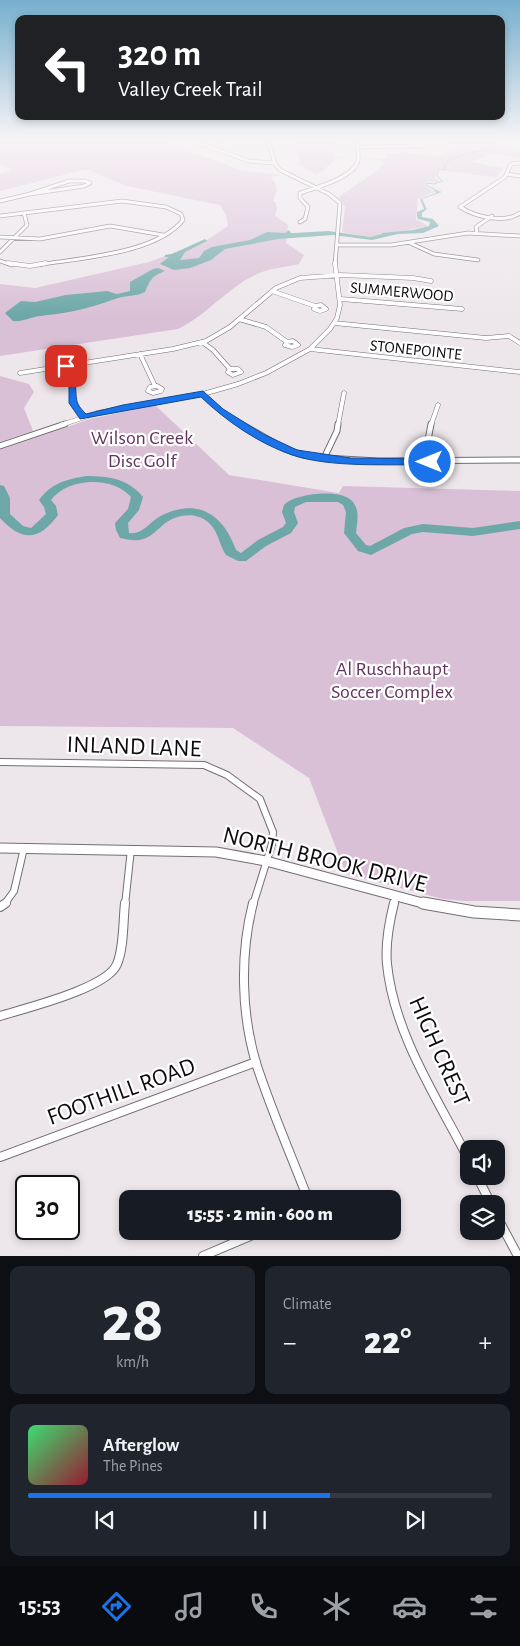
<!DOCTYPE html>
<meta charset="utf-8">
<style>
body{margin:0;font-family:"Alegreya Sans",sans-serif;background:#20242c;color:#f1f3f6;height:100vh;display:flex;flex-direction:column;font-size:19px;white-space:nowrap}
*{box-sizing:border-box;margin:0}
p{font-size:16px;color:#9ea1a6}
.icon{flex:none;width:28px;height:28px;fill:none;stroke:currentColor;stroke-width:2;stroke-linecap:round;stroke-linejoin:round}
.map{position:relative;height:1256px;overflow:hidden}
.side{display:flex;flex-direction:column;gap:10px;padding:10px;background:#0d0f14;flex:1}
.side>*{flex:none}
.hud{position:absolute;left:15px;top:15px;width:490px;height:105px;border-radius:10px;box-shadow:0 2px 8px #0003;background:#202124;color:#fff;overflow:hidden}
.buttons{position:absolute;left:460px;top:1140px;display:grid;gap:10px}
.buttons a{display:grid;place-items:center;width:45px;height:45px;border-radius:10px;background:#171b24;box-shadow:0 2px 8px #0003;font-size:25px}
.speed{position:absolute;left:15px;top:1175px;display:flex;gap:10px;font-size:25px;font-weight:700;text-align:center}
.speed>*{display:grid;place-content:center;width:65px;height:65px;border-radius:50%;background:#171b24;box-shadow:0 2px 8px #0003;line-height:1}
.speed .limit{border:2px solid #111;border-radius:8px;background:#fff;color:#111}
.pin{position:absolute;display:grid;place-items:center;width:42px;height:42px;color:#fff;margin:-21px;border-radius:10px;box-shadow:0 2px 8px #0006}
.me{position:absolute;width:55px;margin:-28px;rotate:270deg;stroke-linejoin:round;filter:drop-shadow(0 0 4px #0008)}
.turn{display:flex;align-items:center;gap:18px;height:105px;padding:0 20px;font-size:22px}
.turn .icon{width:65px;height:65px;stroke-width:2.5}
.turn b{display:block;font-size:35px;line-height:42px}
.big{font-size:38px;font-weight:800;line-height:1.1}
.side .widget{flex:1;display:flex;flex-direction:column;justify-content:center;gap:8px;min-width:0;padding:0 18px;border-radius:10px;background:#20242c}
.side .dial{align-items:center;gap:0}
.dial b{font-size:65px;line-height:1}
.song{display:flex;align-items:center;gap:15px}
.cover{width:60px;height:60px;border-radius:8px;background:linear-gradient(135deg,hsl(140 70% 55%),hsl(350 70% 35%))}
.played{height:5px;border-radius:2px;background:linear-gradient(90deg,#1a73e8 65%,#363941 65%)}
.keys{display:flex;justify-content:space-around;direction:ltr}
.heat{display:flex;justify-content:space-between;align-items:center;font-size:28px;direction:ltr}
.side .tiles{flex:1;display:grid;gap:10px;grid-template-columns:1fr 1fr}
.widget:last-child{grid-column:span 2}
.trip{position:absolute;left:119px;top:1190px;width:282px;height:50px;border-radius:10px;background:#171b24;box-shadow:0 2px 8px #0003;font-weight:800;line-height:50px;text-align:center}
.tabs{display:flex;height:80px;justify-content:space-around;align-items:center;background:#090b0e;color:#9ea1a6}
.tabs .icon{width:35px;height:35px}
.tabs .selected{color:#1a73e8}
.tabs b{font-size:22px;color:#f1f3f6}
.map>svg:first-child{display:block}
.green{fill:#d9c0d6}
.water{fill:#6da7a7}
.lines{fill:none;stroke-linecap:round;stroke-linejoin:round}
.stream{stroke:#6da7a7;stroke-width:1}
.river{fill:#6da7a7;fill-rule:evenodd}
.minor-far4-casing{stroke:#746e73;stroke-width:4.5}
.minor-far3-casing{stroke:#746e73;stroke-width:5}
.minor-far2-casing{stroke:#746e73;stroke-width:7}
.minor-far1-casing{stroke:#746e73;stroke-width:8}
.minor-casing{stroke:#746e73;stroke-width:10}
.tertiary-far1-casing{stroke:#746e73;stroke-width:11}
.tertiary-casing{stroke:#746e73;stroke-width:13}
.minor-far4{stroke:#fff;stroke-width:3}
.minor-far3{stroke:#fff;stroke-width:4}
.minor-far2{stroke:#fff;stroke-width:5}
.minor-far1{stroke:#fff;stroke-width:6}
.minor{stroke:#fff;stroke-width:8}
.tertiary-far1{stroke:#fff;stroke-width:9}
.tertiary{stroke:#fff;stroke-width:11}
.route{fill:#1a73e8;stroke:#114b97}
.labels{text-anchor:middle;stroke-width:4.5;stroke-linejoin:round;paint-order:stroke}
.far-street-label{font-size:16px;fill:#0d0b0d;stroke:#fff}
.park-label{font-size:20px;fill:#62345f;stroke:#fff}
.near-street-label{font-size:24px;fill:#0d0b0d;stroke:#fff}
</style>
<div class="map">
<svg width="520" height="1256" viewBox="0 0 520 1256">
<rect width="100%" height="100%" fill="#ede7ec"/>
<path class="green" d="M0 141H162L241 170 281 175 271 177 276 185 277 191 273 201 275 202 277 209 275 216 288 225 286 243 304 255 299 264C286 267 270 268 257 274 228 287 207 315 178 329L0 356V284L35 288 149 262 205 241 228 226 226 215 220 205 127 186 89 170H83L0 191V174L12 170 0 164Z
M295 141H332L336 145 328 146V149L335 153V157L355 158H334V161L317 175 297 163 300 162Z
M441 141H490L492 144 520 152V159L494 153 471 162 503 168 496 177 437 170 435 178 440 181 436 183 426 181 424 185 434 192 418 199 416 219 428 226 371 237 342 232 345 207 339 197 379 169 385 161 360 158 387 159 385 155 401 152 437 156 460 146Z
M0 376 29 384 34 392 24 408 33 431 0 442Z
M155 405 229 475 339 493 343 486 520 491V901H465L443 899 346 874 309 778 233 728 0 726V450L90 419Z"/>
<path class="water" d="M433 189 442 192 422 199 427 209 422 213V217L433 219 439 226 423 233 398 234 372 240 333 235 278 239 225 249 211 260 190 268 174 270 160 264 169 257H165V255L172 254 205 239 207 241 185 252 180 260 199 258 204 251 212 247 250 240 267 232 285 233 289 230 291 233H294L328 231 371 237 382 234V233L413 230 429 226 430 222 418 219 417 216V212L424 209 420 199 436 193Z
M158 268 165 271C151 277 151 279 145 292 135 297 125 295 115 299 87 309 69 313 40 316 31 317 22 322 13 321L5 313 21 301 35 302 66 295 107 291 117 294 130 291V282L153 269Z"/>
<g class="lines">
<path class="stream" d="M436 190 426 185V183L434 184 443 181 437 176 438 170 446 169 444 165C455 153 475 153 490 149L496 141"/>
<path class="river" d="M87 476C109 476 129 479 143 497L139 510 128 523 129 533C142 535 149 523 159 517 196 497 223 513 236 550L241 553 258 540 283 527 286 523 282 512 284 505C295 493 343 488 353 502 360 511 357 522 356 533L366 545 370 546 404 528 423 524 473 528 520 521V529L473 536 423 532 412 534 371 555 358 551 344 533 346 512 343 505 338 502H306L295 507 294 512 298 523 291 533 266 546 246 561H238L226 555C219 545 219 533 210 524 197 511 178 514 164 524 158 529 153 535 146 538 137 542 129 540 120 538L116 530 115 523 128 509 131 497C113 476 68 477 51 500L56 506 58 515C39 541 22 542 0 518V485L4 486 10 498V514L23 526 31 528 46 514 44 507 39 500C51 483 67 479 87 476Z"/>
<defs>
<path id="minor-far4" d="M193 141 249 161 274 163
M268 141 275 164 280 170 329 194 340 203 335 265
M202 145 217 141
M411 146H425L417 142
M357 147 411 146 417 142 413 141
M520 163 511 164 505 177 460 207C476 217 504 224 520 213
M507 174 520 176
M69 181H85L90 183 84 186 30 194Z
M0 201 30 194
M0 216 122 201 166 207 181 214 183 220C156 254 79 258 38 265
M300 222 305 219 308 207 300 198V193C315 188 353 178 358 161 359 155 357 147 357 141
M477 233 476 227 492 216
M0 237 40 239 110 226 163 235
M410 243 434 254 478 260
M337 245H391L468 233 520 236
M0 252 27 225 24 213
M0 261 12 265"/>
<path id="minor-far3" d="M8 263 30 266 46 263
M272 291 315 306
M341 299 462 309
M321 305 326 309 320 311 314 309 315 306Z
M239 319 266 327 287 342
M334 323 486 338 509 336 520 343
M293 341 298 345 292 347 285 345 287 342Z
M202 342 213 350 230 369
M310 349 520 372
M140 354 155 386
M66 366 73 384V403L83 417
M230 369H238L241 372 233 375 228 372Z
M20 373 173 349 206 341 230 327 276 288 300 278 341 275 413 278 431 281
M157 386 162 389 161 391 153 393 148 391 150 387Z
M203 394 220 410 243 425
M61 425 97 413 203 394 238 384 266 373 310 349 330 329 337 318 340 305 335 263
M338 425 344 393
M431 425 438 405"/>
<path id="minor-far2" d="M241 424 285 449 303 455 324 458 378 461 520 460
M0 446 65 424
M324 458 337 431 338 424
M430 462 428 440 431 424"/>
<path id="minor-far1" d="M0 762 204 765 227 775 260 799 273 832 272 844 253 905
M4 905 14 891 24 848
M125 905 131 849
M394 905 396 896"/>
<path id="minor" d="M253 903C240 954 241 1012 256 1063 270 1107 291 1155 308 1199
M394 903C389 923 385 943 387 964 394 1034 437 1098 469 1160
M0 907 6 903
M0 1016C26 1008 108 988 117 964 124 948 123 921 125 903
M0 1157 256 1062
M477 1176 491 1204
M496 1215 518 1256
M203 1256 262 1231"/>
<path id="tertiary-far1" d="M0 848 216 852 266 861 430 905"/>
<path id="tertiary" d="M423 903 474 912 520 915"/>
</defs>
<use href="#minor-far4" class="minor-far4-casing"/>
<use href="#minor-far3" class="minor-far3-casing"/>
<use href="#minor-far2" class="minor-far2-casing"/>
<use href="#minor-far1" class="minor-far1-casing"/>
<use href="#minor" class="minor-casing"/>
<use href="#tertiary-far1" class="tertiary-far1-casing"/>
<use href="#tertiary" class="tertiary-casing"/>
<use href="#minor-far4" class="minor-far4"/>
<use href="#minor-far3" class="minor-far3"/>
<use href="#minor-far2" class="minor-far2"/>
<use href="#minor-far1" class="minor-far1"/>
<use href="#minor" class="minor"/>
<use href="#tertiary-far1" class="tertiary-far1"/>
<use href="#tertiary" class="tertiary"/>
</g>
<linearGradient id="sky" x2="0" y2="1"><stop stop-color="#77afce"/><stop offset="0.44" stop-color="#f7f4f6"/><stop offset="1" stop-color="#f7f4f6" stop-opacity="0"/></linearGradient>
<rect width="520" height="317" fill="url(#sky)"/>
<path class="route" d="M66 363C80 370 73 393 78 404 80 408 83 411 86 414L123 405 203 391 223 409 263 434 297 450 351 458 430 459 434 462 430 465C388 464 331 468 292 455 258 443 226 421 201 397L80 419 69 403V384L62 366Z"/>
<g class="labels">
<g class="far-street-label">
<text transform="translate(402 291) rotate(5)" y="6">SUMMERWOOD</text>
<text transform="translate(416 349) rotate(6)" y="6">STONEPOINTE</text>
</g>
<g class="park-label">
<text x="142" y="444">Wilson Creek<tspan x="142" dy="23">Disc Golf</tspan></text>
<text x="392" y="675">Al Ruschhaupt<tspan x="392" dy="23">Soccer Complex</tspan></text>
</g>
<g class="near-street-label">
<text transform="translate(134 746) rotate(2)" y="8">INLAND LANE</text>
<text transform="translate(325 859) rotate(14)" y="8">NORTH BROOK DRIVE</text>
<text transform="translate(440 1051) rotate(66)" y="8">HIGH CREST</text>
<text transform="translate(121 1091) rotate(-20)" y="8">FOOTHILL ROAD</text>
</g>
</g>
</svg>
<div class="buttons">
<a><svg class="icon" aria-label="sound" viewBox="0 0 24 24"><path d="M4 9h4l5-4v14l-5-4H4zM17 9q2 3 0 6"/></svg></a>
<a><svg class="icon" aria-label="layers" viewBox="0 0 24 24"><path d="M12 4l9 5-9 5-9-5zM3 14l9 5 9-5"/></svg></a>
</div>
<div class="speed"><div class="limit">30</div></div>
<div class="pin" style="left:66px;top:366px;background:#d93025"><svg class="icon" aria-label="arrive" viewBox="0 0 24 24"><path d="M6 21V4h12l-3 4 3 4H6"/></svg></div>
<svg class="me" style="left:430px;top:462px" viewBox="-20 -20 40 40"><circle r="17" fill="#1a73e8" stroke="#fff" stroke-width="3"/><path d="M0-11L8 9 0 5-8 9z" fill="#fff"/></svg>
<div class="trip">15:55 · 2 min · 600 m</div>
<div class="hud">
<div class="turn"><svg class="icon" aria-label="left" viewBox="0 0 24 24"><path d="M17 20v-9H6M10 6l-5 5 5 5"/></svg><div><b>320 m</b>Valley Creek Trail</div></div>
</div>
</div>
<section class="side">
<div class="tiles">
<div class="widget dial"><b>28</b><p>km/h</p></div>
<div class="widget"><p>Climate</p>
<div class="heat"><a>−</a><b class="big">22°</b><a>+</a></div>
</div>
<div class="widget">
<div class="song"><i class="cover"></i><div><b>Afterglow</b><p>The Pines</p></div></div>
<div class="played"></div>
<div class="keys"><svg class="icon" aria-label="previous" viewBox="0 0 24 24"><path d="M18 5L8 12l10 7zM5 5v14"/></svg><svg class="icon" aria-label="pause" viewBox="0 0 24 24"><path d="M8 5v14M16 5v14"/></svg><svg class="icon" aria-label="next" viewBox="0 0 24 24"><path d="M6 5l10 7-10 7zM19 5v14"/></svg></div>
</div>
</div>
</section>
<nav class="tabs">
<b>15:53</b>
<svg class="icon selected" aria-label="directions" viewBox="0 0 24 24"><path d="M12 3l9 9-9 9-9-9zM9 14v-3h6M13 9l2 2-2 2"/></svg>
<svg class="icon" aria-label="music" viewBox="0 0 24 24"><path d="M9 18V5l10-2v13"/><circle cx="6" cy="18" r="3"/><circle cx="16" cy="16" r="3"/></svg>
<svg class="icon" aria-label="phone" viewBox="0 0 24 24"><path d="M5 4h4l2 5-3 2q2 4 5 5l2-3 5 2v4C11 20 4 13 5 4z"/></svg>
<svg class="icon" aria-label="climate" viewBox="0 0 24 24"><path d="M12 3v18M4 7l16 10M4 17L20 7"/></svg>
<svg class="icon" aria-label="car" viewBox="0 0 24 24"><path d="M5 17H2v-5l4-1 3-4h7l3 4 3 1v5h-3M9 17h6M6 11h13"/><circle cx="7" cy="17" r="2"/><circle cx="17" cy="17" r="2"/></svg>
<svg class="icon" aria-label="filters" viewBox="0 0 24 24"><path d="M4 7h16M4 17h16"/><circle cx="9" cy="7" r="2"/><circle cx="15" cy="17" r="2"/></svg>
</nav>
